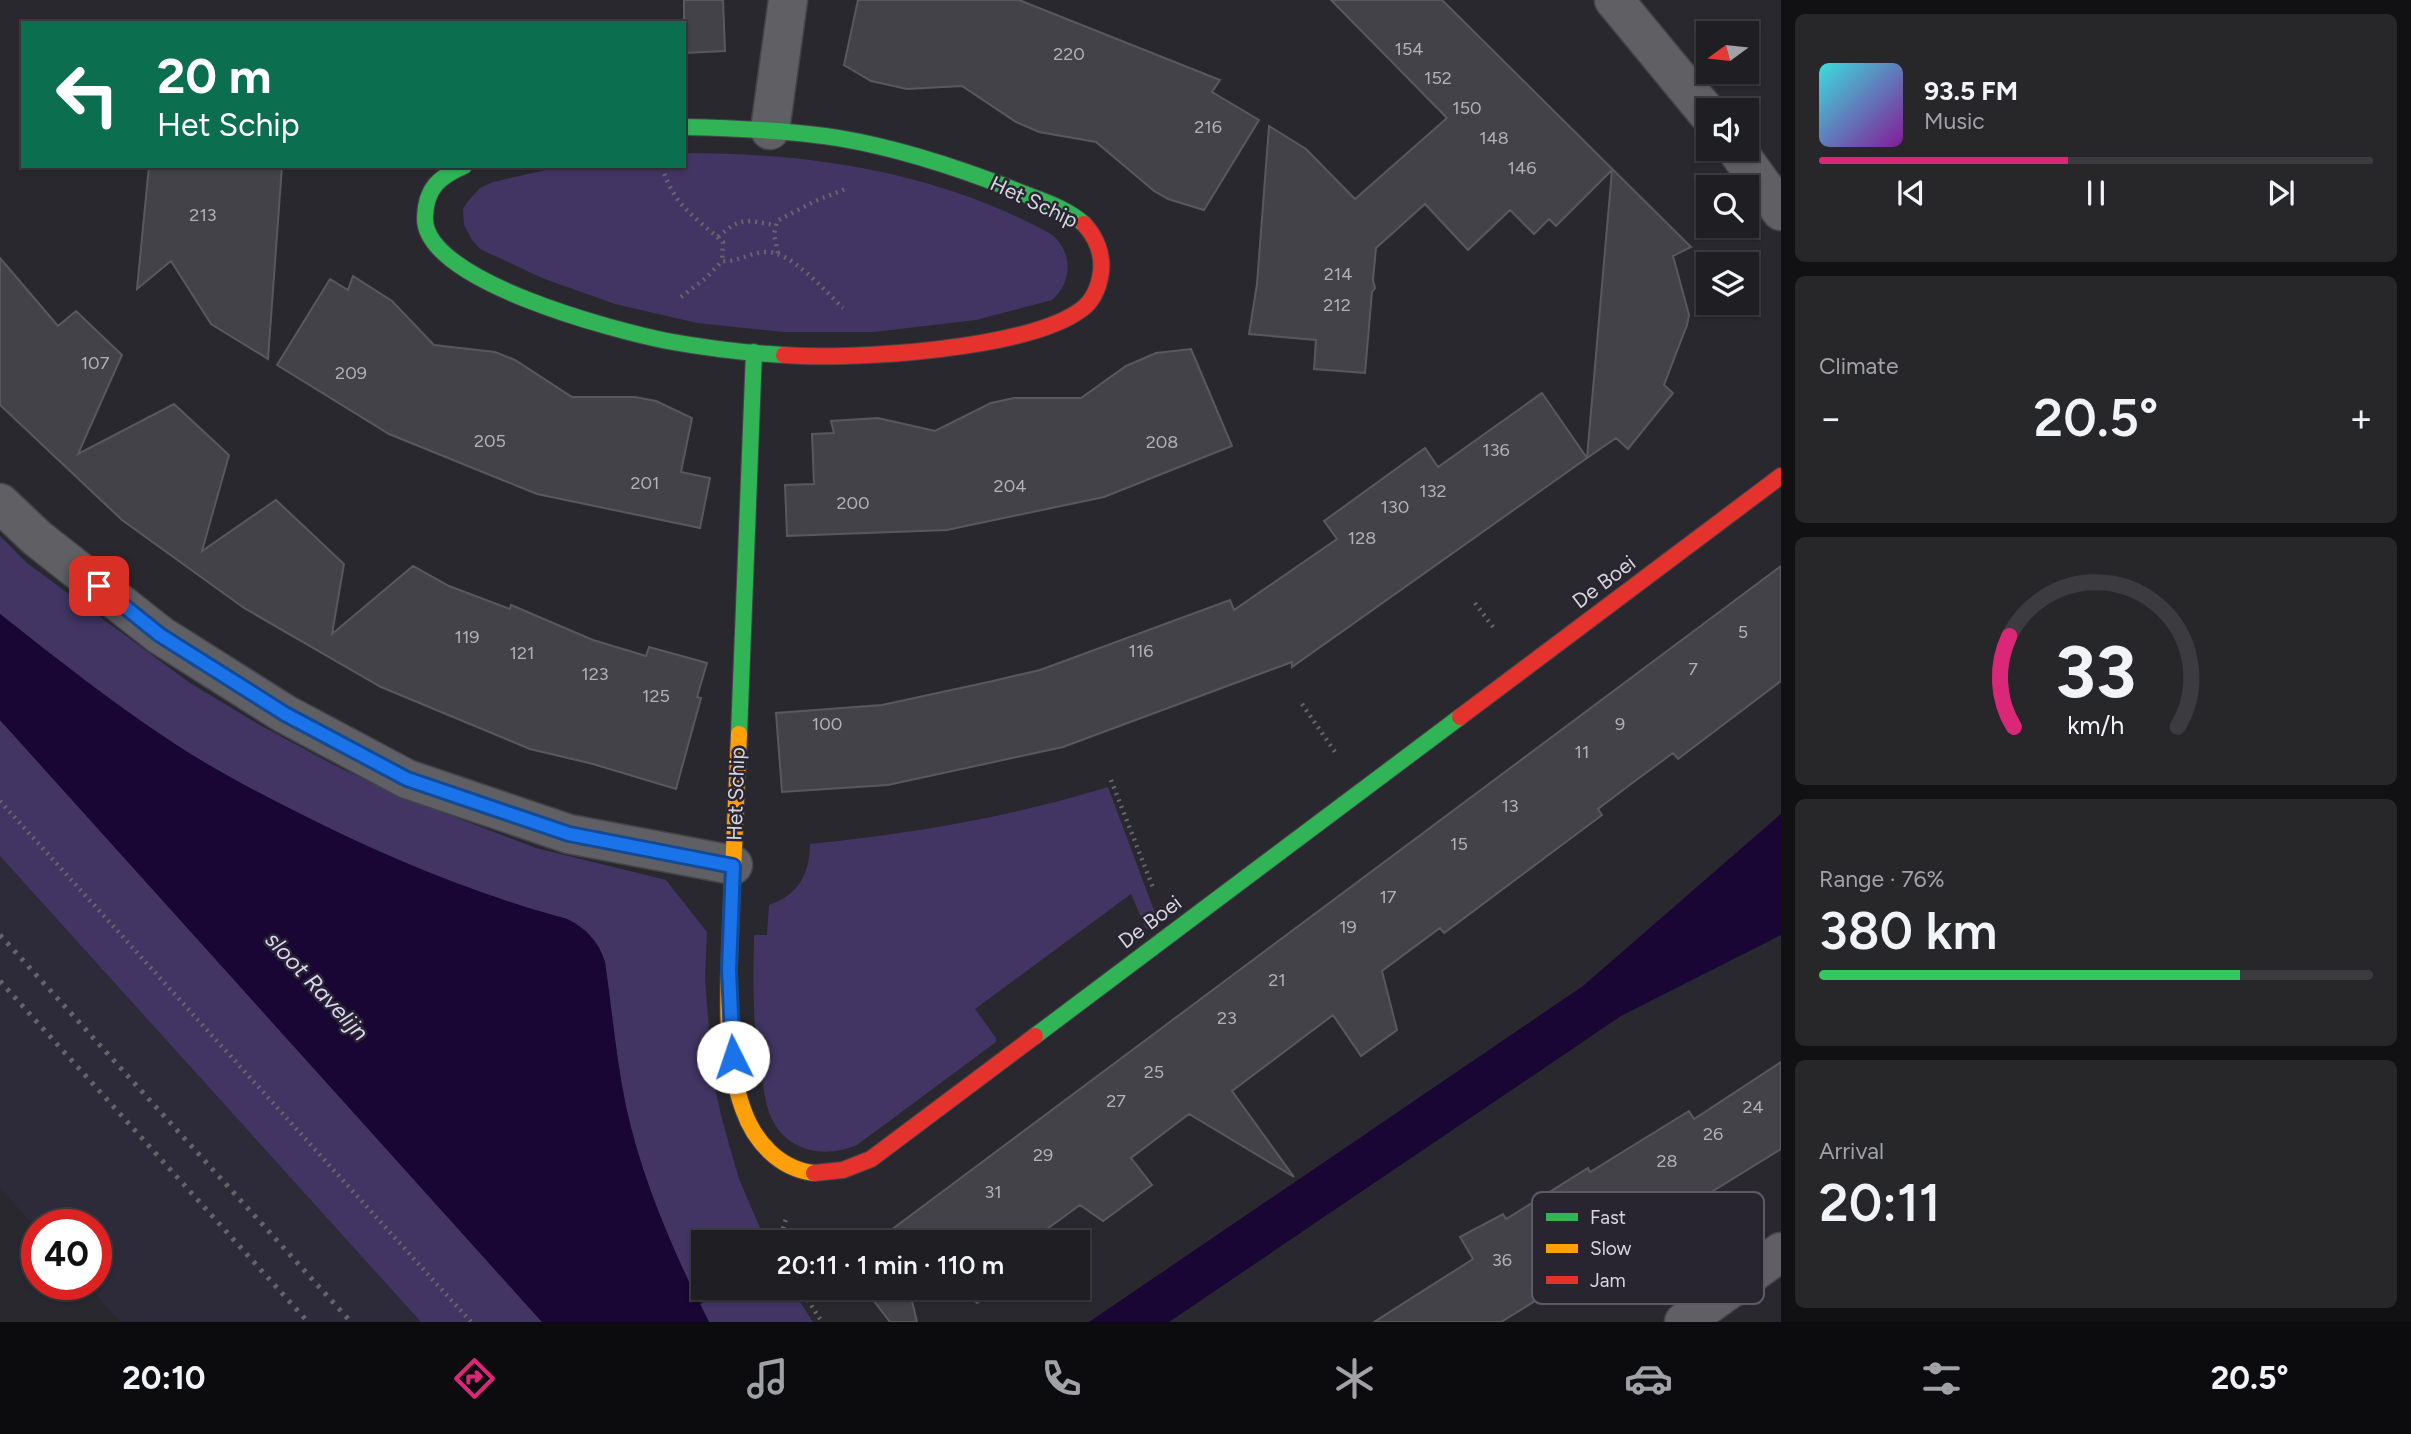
<!DOCTYPE html>
<meta charset="utf-8">
<style>
body{margin:0;font-family:Figtree,sans-serif;background:#27272a;color:#f1f3f6;height:100vh;display:flex;flex-direction:column;font-size:26px;white-space:nowrap}
*{box-sizing:border-box;margin:0}
p{font-size:23px;color:#a1a2a5}
.icon{flex:none;width:38px;height:38px;fill:none;stroke:currentColor;stroke-width:2;stroke-linecap:round;stroke-linejoin:round}
.map{position:relative;flex:1;overflow:hidden}
.sheet{display:flex;flex-direction:column;gap:14px;padding:14px;background:#111013;width:630px}
.sheet>*{flex:none}
.banner{position:absolute;left:21px;top:21px;width:665px;height:147px;border-radius:0px;box-shadow:0 2px 5px #0004,0 0 0 2px #3c3c40;background:#0b6e4f;color:#fff;overflow:hidden}
.needle{width:46px;rotate:255deg}
.tools{position:absolute;left:1696px;top:21px;display:grid;gap:14px}
.tools a{display:grid;place-items:center;width:63px;height:63px;border-radius:0px;background:#1f1e22;box-shadow:0 2px 5px #0004,0 0 0 2px #3c3c40;font-size:35px}
.speed{position:absolute;left:21px;top:1209px;display:flex;gap:14px;font-size:35px;font-weight:700;text-align:center}
.speed>*{display:grid;place-content:center;width:91px;height:91px;border-radius:50%;background:#1f1e22;box-shadow:0 2px 5px #0004,0 0 0 2px #3c3c40;line-height:1}
.speed .limit{border:10px solid #d22;background:#fff;color:#111}
.pin{position:absolute;display:grid;place-items:center;width:60px;height:60px;color:#fff;margin:-30px;border-radius:14px;box-shadow:0 4px 10px #0006}
.me{position:absolute;width:77px;margin:-38px;rotate:356deg;stroke-linejoin:round;filter:drop-shadow(0 0 5px #0008)}
.turn{display:flex;align-items:center;gap:24px;height:147px;padding:0 21px;font-size:32px}
.turn .icon{width:91px;height:91px;stroke-width:2.5}
.turn b{display:block;font-size:49px;line-height:60px}
.big{font-size:52px;font-weight:600;line-height:1.1}
.sheet .widget{flex:1;display:flex;flex-direction:column;justify-content:center;gap:10px;min-width:0;padding:0 24px;border-radius:10px;background:#27272a}
.sheet .dial{align-items:center;gap:0}
.dial svg{height:182px;overflow:visible;fill:none;stroke:#3c3c40;stroke-width:7;stroke-linecap:round;text-anchor:middle}
.dial text{fill:#f1f3f6;stroke:none}
.song{display:flex;align-items:center;gap:21px}
.cover{width:84px;height:84px;border-radius:10px;background:linear-gradient(135deg,hsl(180 70% 55%),hsl(290 70% 35%))}
.played{height:7px;border-radius:4px;background:linear-gradient(90deg,#db2777 45%,#3c3c40 45%)}
.keys{display:flex;justify-content:space-around;direction:ltr}
.heat{display:flex;justify-content:space-between;align-items:center;font-size:38px;direction:ltr}
.charge{height:10px;border-radius:5px;background:linear-gradient(90deg,#34c759 76%,#3c3c40 0)}
.trip{position:absolute;left:691px;top:1230px;width:399px;height:70px;border-radius:0px;background:#1f1e22;box-shadow:0 2px 5px #0004,0 0 0 2px #3c3c40;font-weight:600;line-height:70px;text-align:center}
.menu{display:flex;height:112px;justify-content:space-around;align-items:center;background:#0c0c0e;color:#a1a2a5}
.menu .icon{width:49px;height:49px}
.menu .active{color:#db2777}
.menu b{font-size:32px;color:#f1f3f6}
main{display:flex;flex:1;min-height:0}
.map>svg:first-child{display:block}
.built{fill:#2d2a39}
.green{fill:#423564}
.water{fill:#190634}
.building{fill:#434248;stroke:#59585d;stroke-width:2}
.lines{fill:none;stroke-linecap:round;stroke-linejoin:round}
.street-casing{stroke:#45444a;stroke-width:41}
.fast-casing{stroke:#45444a;stroke-width:18}
.slow-casing{stroke:#45444a;stroke-width:18}
.jam-casing{stroke:#45444a;stroke-width:18}
.path{stroke:#66656a;stroke-width:4.5;stroke-dasharray:2 5;stroke-linecap:butt}
.street{stroke:#605f64;stroke-width:38}
.fast{stroke:#30b455;stroke-width:16}
.slow{stroke:#ff9f0a;stroke-width:16}
.jam{stroke:#e5322d;stroke-width:16}
.rail{stroke:#65646a;stroke-width:5;stroke-dasharray:3.5 7;stroke-linecap:butt}
.route-casing{stroke:#114b97;stroke-width:18}
.route{stroke:#1a73e8;stroke-width:12}
.labels{text-anchor:middle;stroke-width:5;stroke-linejoin:round;paint-order:stroke}
.number-label{font-size:18px;fill:#b2b1b8}
.street-label{font-size:21px;fill:#d7d6de;stroke:#282531}
.water-label{font-size:23px;font-style:italic;fill:#dbd4f7;stroke:#282531}
.key{fill:#282531;stroke:#5d5a65;stroke-width:2}
.key-label{font-size:19px;fill:#d7d6de}
</style>
<main>
<div class="map">
<svg width="1781" height="1322" viewBox="0 0 1781 1322">
<rect width="100%" height="100%" fill="#29282e"/>
<path class="built" d="M0 856 421 1322H120L87 1285 96 1284V1225H37V1229L0 1188Z"/>
<path class="green" d="M684 153C812 153 938 172 1051 234 1073 251 1073 282 1052 300L976 320 874 332H784L697 323 615 304 542 278 480 249 472 240 464 225 463 209 468 201 480 188 493 182 564 166H684Z
M0 536 27 563 190 683 258 724 334 765 402 797 536 848 666 880 707 932 705 979 713 1080 723 1123 739 1179 766 1242H704V1288H791L813 1322H709L700 1304 705 1300 699 1291 695 1294C665 1233 639 1170 625 1104 616 1057 612 1009 605 962 599 942 586 928 567 919 473 894 382 855 295 812 254 791 213 769 175 744 114 704 57 659 0 614Z
M0 720 542 1322H421L0 856Z
M1108 787 1158 921 1146 929 1131 894 975 1009 996 1038V1042L857 1145C827 1158 789 1153 773 1121 767 1110 765 1097 763 1085 752 1035 753 985 754 935H767L769 905C798 895 810 874 810 844 912 834 1010 817 1108 787Z"/>
<path class="water" d="M0 614C57 659 114 704 175 744 212 768 251 789 291 809 379 854 471 893 567 919 586 928 599 942 605 962 612 1010 616 1058 626 1106 640 1171 666 1233 694 1293L698 1291 705 1301 700 1304 709 1322H542L0 720Z
M1781 814V935L1621 1016 1169 1322H1089L1583 986Z"/>
<path class="building" d="M684 0H723L725 51 684 53Z
M858 0H1019L1220 80 1212 92 1259 120 1204 210 1168 199 1154 191 1096 142 1039 132 1016 122 962 86 907 89 871 81 844 65Z
M1331 0H1442L1691 247 1673 256 1689 315 1687 325 1664 385 1673 393 1628 449 1616 438 1587 458 1612 170 1556 226 1549 219 1534 234 1510 210 1468 250 1425 204 1376 248 1373 280 1375 288 1372 292 1365 373 1314 369 1316 340 1249 334 1257 284 1269 126 1306 149 1355 199 1447 118Z
M149 166H282L268 359 211 324 171 261 137 289Z
M0 258 58 326 76 311 122 355 78 454 174 404 229 455 202 551 276 500 344 564 332 634 413 566 449 586 510 609 511 605 593 640 646 656 649 647 707 663 697 697 701 698 676 789 593 764 530 749 381 687 244 608 122 520 0 405Z
M353 276 392 301 434 345 495 352 515 360 572 397H635L656 401 692 418 681 472 710 478 700 528 537 494 389 434 277 365 330 279 348 290Z
M1191 349 1232 446 1104 497 947 530 787 536 785 485 814 484 812 434 834 433 831 421 878 418 935 431 991 403 1014 398H1081L1126 366 1156 353Z
M1542 393 1587 458 1292 667V662L1063 747 888 785 782 792 776 713 882 705 993 681 1040 670 1230 600 1234 610 1337 539 1324 521 1425 448 1438 467Z
M1781 566V681L1678 759 1673 753 1635 781 1598 809 1602 815 1444 933 1440 928 1382 971 1397 1030 1361 1056 1333 1015 1232 1091 1294 1177 1189 1114 1131 1158 1152 1185 1103 1221 1080 1205 1029 1242H875Z
M1781 1062V1149L1501 1322H1374L1473 1259 1460 1237 1503 1214 1506 1219 1588 1168 1590 1172 1689 1111 1694 1119Z
M864 1288H909L917 1322H890Z
M958 1288H1000L977 1303Z"/>
<g class="lines">
<defs>
<path id="street" d="M1614 0 1708 114
M770 130 788 0
M1736 149 1781 211
M0 503 37 538 160 635 285 714 407 779 569 834 733 865
M1684 1322 1781 1252"/>
<path id="fast" d="M684 127C735 128 787 130 838 138 898 148 956 167 1012 189 1036 199 1064 206 1084 224
M464 166C439 177 426 188 425 217 422 281 617 331 667 341 706 348 745 353 784 355
M739 734 754 352
M1035 1036 1460 717"/>
<path id="slow" d="M739 734C736 795 734 856 731 917 729 976 722 1052 743 1109 754 1141 779 1169 814 1173"/>
<path id="jam" d="M784 355C851 360 1029 350 1082 309 1093 301 1099 286 1101 272 1103 254 1096 237 1084 224
M1460 717 1781 476
M814 1173 843 1170 871 1159 1035 1036"/>
</defs>
<use href="#street" class="street-casing"/>
<use href="#fast" class="fast-casing"/>
<use href="#slow" class="slow-casing"/>
<use href="#jam" class="jam-casing"/>
<path class="path" d="M662 167C674 206 695 217 723 242L722 261
M718 237C743 215 745 221 776 225
M778 253 774 234 777 221 815 201 848 188
M681 297 706 278 722 261C738 262 749 253 765 252 790 250 825 291 843 308
M1475 603 1496 631
M1302 704 1335 752
M1111 780 1154 890
M0 801 471 1322
M779 1242 787 1216
M800 1288 822 1322"/>
<use href="#street" class="street"/>
<use href="#fast" class="fast"/>
<use href="#slow" class="slow"/>
<use href="#jam" class="jam"/>
<path class="rail" d="M0 935 351 1322
M0 981 308 1322"/>
</g>
<g class="lines">
<defs>
<path id="route" d="M99 586 160 635 285 714 407 779 569 834 733 866 729 970 733 1057"/>
</defs>
<use href="#route" class="route-casing"/>
<use href="#route" class="route"/>
</g>
<g class="labels">
<g class="number-label">
<text x="1409" y="55">154</text>
<text x="1069" y="60">220</text>
<text x="1438" y="84">152</text>
<text x="1467" y="114">150</text>
<text x="1208" y="133">216</text>
<text x="1494" y="144">148</text>
<text x="1522" y="174">146</text>
<text x="203" y="221">213</text>
<text x="1338" y="280">214</text>
<text x="1337" y="311">212</text>
<text x="95" y="369">107</text>
<text x="351" y="379">209</text>
<text x="490" y="447">205</text>
<text x="1162" y="448">208</text>
<text x="1496" y="456">136</text>
<text x="645" y="489">201</text>
<text x="1010" y="492">204</text>
<text x="1433" y="497">132</text>
<text x="853" y="509">200</text>
<text x="1395" y="513">130</text>
<text x="1362" y="544">128</text>
<text x="1743" y="638">5</text>
<text x="467" y="643">119</text>
<text x="1141" y="657">116</text>
<text x="522" y="659">121</text>
<text x="1693" y="675">7</text>
<text x="595" y="680">123</text>
<text x="656" y="702">125</text>
<text x="827" y="730">100</text>
<text x="1620" y="730">9</text>
<text x="1582" y="758">11</text>
<text x="1510" y="812">13</text>
<text x="1459" y="850">15</text>
<text x="1388" y="903">17</text>
<text x="1348" y="933">19</text>
<text x="1277" y="986">21</text>
<text x="1227" y="1024">23</text>
<text x="1154" y="1078">25</text>
<text x="1116" y="1107">27</text>
<text x="1753" y="1113">24</text>
<text x="1713" y="1140">26</text>
<text x="1043" y="1161">29</text>
<text x="1667" y="1167">28</text>
<text x="993" y="1198">31</text>
<text x="1502" y="1266">36</text>
</g>
<g class="street-label">
<text transform="translate(1034 202) rotate(25)" y="7">Het Schip</text>
<text transform="translate(1604 582) rotate(-37)" y="7">De Boei</text>
<text transform="translate(736 794) rotate(-88)" y="7">Het Schip</text>
<text transform="translate(1150 922) rotate(-37)" y="7">De Boei</text>
</g>
<g class="water-label">
<text transform="translate(317 986) rotate(47)" y="8">sloot Ravelijn</text>
</g>
</g>
<rect x="1532" y="1192" width="232" height="112" rx="10" class="key"/>
<rect x="1546" y="1213" width="32" height="8" fill="#30b455"/>
<rect x="1546" y="1244" width="32" height="9" fill="#ff9f0a"/>
<rect x="1546" y="1276" width="32" height="8" fill="#e5322d"/>
<g class="key-label">
<text x="1590" y="1224">Fast</text>
<text x="1590" y="1255">Slow</text>
<text x="1590" y="1287">Jam</text>
</g>
</svg>
<div class="tools">
<a><svg class="needle" viewBox="-14 -14 28 28"><path d="M0-13l5 13h-10z" fill="#e53935"/><path d="M0 13l5-13h-10z" fill="#a1a2a5"/></svg></a>
<a><svg class="icon" aria-label="sound" viewBox="0 0 24 24"><path d="M4 9h4l5-4v14l-5-4H4zM17 9q2 3 0 6"/></svg></a>
<a><svg class="icon" aria-label="search" viewBox="0 0 24 24"><circle cx="10" cy="10" r="6"/><path d="M15 15l6 6"/></svg></a>
<a><svg class="icon" aria-label="layers" viewBox="0 0 24 24"><path d="M12 4l9 5-9 5-9-5zM3 14l9 5 9-5"/></svg></a>
</div>
<div class="speed"><div class="limit">40</div></div>
<div class="pin" style="left:99px;top:586px;background:#d93025"><svg class="icon" aria-label="arrive" viewBox="0 0 24 24"><path d="M6 21V4h12l-3 4 3 4H6"/></svg></div>
<svg class="me" style="left:733px;top:1057px" viewBox="-20 -20 40 40"><circle r="19" fill="#fff"/><path d="M0-13L10 11 0 6-10 11z" fill="#1a73e8"/></svg>
<div class="trip">20:11 · 1 min · 110 m</div>
<div class="banner">
<div class="turn"><svg class="icon" aria-label="left" viewBox="0 0 24 24"><path d="M17 20v-9H6M10 6l-5 5 5 5"/></svg><div><b>20 m</b>Het Schip</div></div>
</div>
</div>
<section class="sheet">
<div class="widget">
<div class="song"><i class="cover"></i><div><b>93.5 FM</b><p>Music</p></div></div>
<div class="played"></div>
<div class="keys"><svg class="icon" aria-label="previous" viewBox="0 0 24 24"><path d="M18 5L8 12l10 7zM5 5v14"/></svg><svg class="icon" aria-label="pause" viewBox="0 0 24 24"><path d="M8 5v14M16 5v14"/></svg><svg class="icon" aria-label="next" viewBox="0 0 24 24"><path d="M6 5l10 7-10 7zM19 5v14"/></svg></div>
</div>
<div class="widget"><p>Climate</p>
<div class="heat"><a>−</a><b class="big">20.5°</b><a>+</a></div>
</div>
<div class="widget dial"><svg viewBox="0 0 100 80">
<path d="M14 69A42 42 0 1 1 86 69"/>
<path d="M14 69A42 42 0 0 1 12 29" stroke="#db2777"/>
<text x="50" y="56" font-size="32" font-weight="700">33</text>
<text x="50" y="72" font-size="11">km/h</text>
</svg></div>
<div class="widget"><p>Range · 76%</p><b class="big">380 km</b><div class="charge"></div></div>
<div class="widget"><p>Arrival</p><b class="big">20:11</b></div>
</section>
</main>
<nav class="menu">
<b>20:10</b>
<svg class="icon active" aria-label="directions" viewBox="0 0 24 24"><path d="M12 3l9 9-9 9-9-9zM9 14v-3h6M13 9l2 2-2 2"/></svg>
<svg class="icon" aria-label="music" viewBox="0 0 24 24"><path d="M9 18V5l10-2v13"/><circle cx="6" cy="18" r="3"/><circle cx="16" cy="16" r="3"/></svg>
<svg class="icon" aria-label="phone" viewBox="0 0 24 24"><path d="M5 4h4l2 5-3 2q2 4 5 5l2-3 5 2v4C11 20 4 13 5 4z"/></svg>
<svg class="icon" aria-label="climate" viewBox="0 0 24 24"><path d="M12 3v18M4 7l16 10M4 17L20 7"/></svg>
<svg class="icon" aria-label="car" viewBox="0 0 24 24"><path d="M5 17H2v-5l4-1 3-4h7l3 4 3 1v5h-3M9 17h6M6 11h13"/><circle cx="7" cy="17" r="2"/><circle cx="17" cy="17" r="2"/></svg>
<svg class="icon" aria-label="filters" viewBox="0 0 24 24"><path d="M4 7h16M4 17h16"/><circle cx="9" cy="7" r="2"/><circle cx="15" cy="17" r="2"/></svg>
<b>20.5°</b>
</nav>
